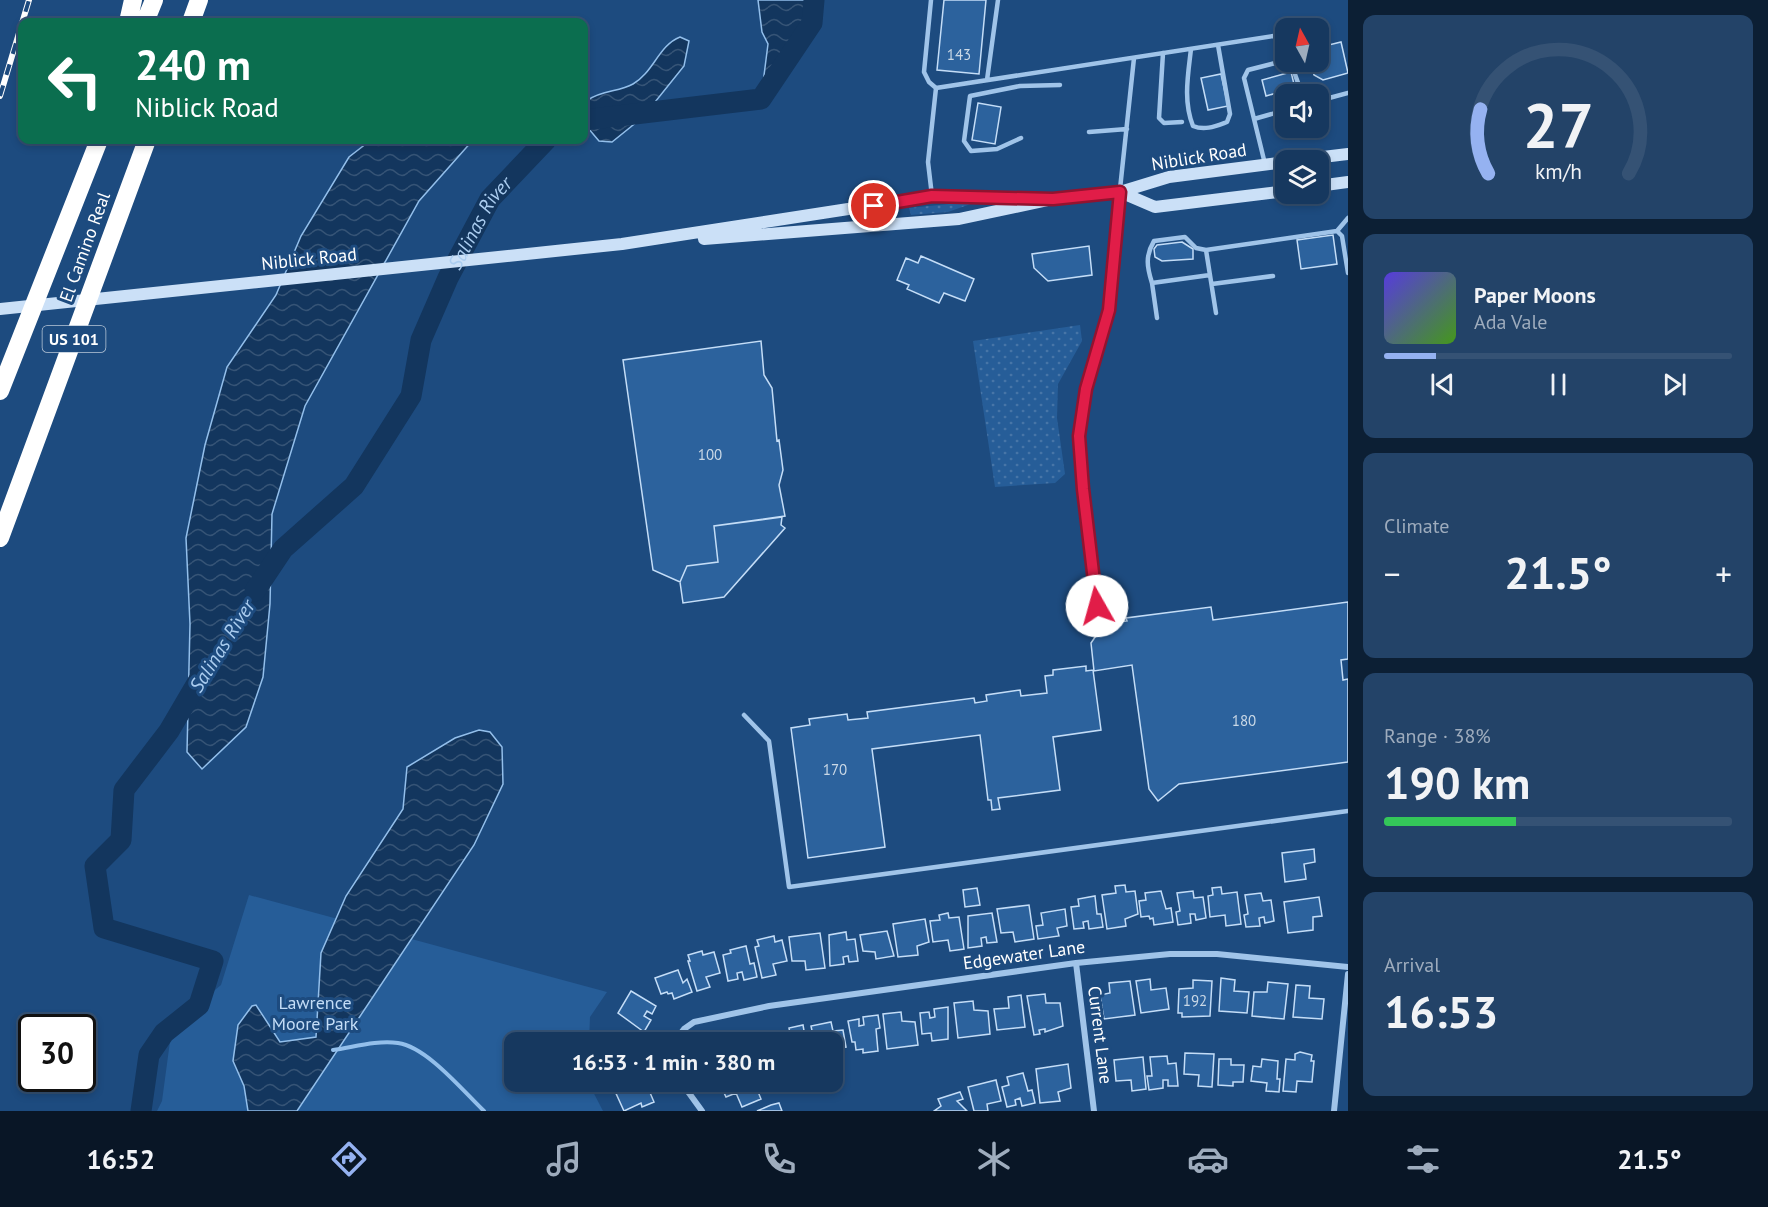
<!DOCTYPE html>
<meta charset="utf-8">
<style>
body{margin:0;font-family:"PT Sans",sans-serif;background:#234368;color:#f1f3f6;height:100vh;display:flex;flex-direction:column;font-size:22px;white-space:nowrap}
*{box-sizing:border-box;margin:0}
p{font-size:20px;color:#9eacbd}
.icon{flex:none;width:33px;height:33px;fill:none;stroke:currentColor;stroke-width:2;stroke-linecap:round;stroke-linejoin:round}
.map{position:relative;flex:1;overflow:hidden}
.sheet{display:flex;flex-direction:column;gap:15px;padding:15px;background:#0c1f34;width:420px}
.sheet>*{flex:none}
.banner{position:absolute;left:18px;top:18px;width:570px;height:126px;border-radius:12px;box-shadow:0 3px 9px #0003,0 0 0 2px #355274;background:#0b6e4f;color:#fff;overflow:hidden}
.needle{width:39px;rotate:352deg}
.controls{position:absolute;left:1275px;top:18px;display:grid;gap:12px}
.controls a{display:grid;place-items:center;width:54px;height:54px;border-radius:12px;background:#16385f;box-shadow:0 3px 9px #0003,0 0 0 2px #355274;font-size:30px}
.speed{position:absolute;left:18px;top:1014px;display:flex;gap:12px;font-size:30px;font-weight:700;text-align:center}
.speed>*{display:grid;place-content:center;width:78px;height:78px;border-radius:50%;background:#16385f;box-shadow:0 3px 9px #0003,0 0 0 2px #355274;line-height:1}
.speed .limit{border:3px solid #111;border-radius:9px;background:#fff;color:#111}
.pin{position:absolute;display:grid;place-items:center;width:51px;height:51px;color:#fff;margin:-26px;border:3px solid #fff;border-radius:50%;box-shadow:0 2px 6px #0007}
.me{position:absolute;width:66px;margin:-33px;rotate:353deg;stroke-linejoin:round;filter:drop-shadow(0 0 4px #0008)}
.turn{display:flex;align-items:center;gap:21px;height:126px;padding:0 18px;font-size:27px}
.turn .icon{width:78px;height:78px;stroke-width:2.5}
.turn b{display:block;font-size:42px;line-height:51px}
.big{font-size:45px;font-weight:700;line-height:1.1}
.sheet .tile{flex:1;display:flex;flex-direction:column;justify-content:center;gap:9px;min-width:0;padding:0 21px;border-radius:12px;background:#234368}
.sheet .dial{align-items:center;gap:0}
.dial svg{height:156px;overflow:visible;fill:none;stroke:#355274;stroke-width:7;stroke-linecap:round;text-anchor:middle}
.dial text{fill:#f1f3f6;stroke:none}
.song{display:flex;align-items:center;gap:18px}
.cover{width:72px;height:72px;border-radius:9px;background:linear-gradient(135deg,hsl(250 70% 55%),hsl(100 70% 35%))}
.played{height:6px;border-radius:3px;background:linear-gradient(90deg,#95b2f1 15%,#355274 15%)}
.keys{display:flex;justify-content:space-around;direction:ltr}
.heat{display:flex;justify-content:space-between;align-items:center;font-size:33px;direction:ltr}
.charge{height:9px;border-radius:4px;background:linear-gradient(90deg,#34c759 38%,#355274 0)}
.trip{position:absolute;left:504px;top:1032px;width:339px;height:60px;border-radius:12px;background:#16385f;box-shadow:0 3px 9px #0003,0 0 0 2px #355274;font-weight:700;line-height:60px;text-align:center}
.menu{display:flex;height:96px;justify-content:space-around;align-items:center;background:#091626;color:#9eacbd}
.menu .icon{width:42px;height:42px}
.menu .current{color:#95b2f1}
.menu b{font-size:27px;color:#f1f3f6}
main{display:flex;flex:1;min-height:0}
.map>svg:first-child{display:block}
.grass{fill:url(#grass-dots)}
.park{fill:#265d98}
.water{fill:url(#water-waves);stroke:#93bfeb;stroke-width:1.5}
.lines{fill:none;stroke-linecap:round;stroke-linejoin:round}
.stream{stroke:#93bfeb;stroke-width:4}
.river{stroke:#13365e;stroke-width:21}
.building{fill:#2c629d;stroke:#c4ddf7;stroke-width:1.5}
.service{stroke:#a0c4e9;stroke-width:4.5}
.minor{stroke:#a0c4e9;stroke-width:6}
.secondary{stroke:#cbe0f7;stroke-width:12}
.motorway{stroke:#fff;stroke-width:18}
.rail-casing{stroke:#fff;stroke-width:6}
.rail{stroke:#1d4b7f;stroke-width:4;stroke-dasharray:11;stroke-linecap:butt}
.route-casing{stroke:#92132f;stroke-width:15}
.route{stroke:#e11d48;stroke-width:10}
.labels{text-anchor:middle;stroke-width:6;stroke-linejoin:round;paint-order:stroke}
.number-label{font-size:15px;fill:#cad8e6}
.shield{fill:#1d4b7f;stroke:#bbc9d9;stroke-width:1.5}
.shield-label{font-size:16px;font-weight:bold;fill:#fff}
.street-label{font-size:18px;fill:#fff;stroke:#1d4b7f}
.park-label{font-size:18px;fill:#c4ddf7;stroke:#1d4b7f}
.water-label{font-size:20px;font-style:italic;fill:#abcdf0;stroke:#1d4b7f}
</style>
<main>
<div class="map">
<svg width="1348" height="1111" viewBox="0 0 1348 1111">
<defs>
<pattern id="grass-dots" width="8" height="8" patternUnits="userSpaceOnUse" patternTransform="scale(1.5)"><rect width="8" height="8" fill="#265d98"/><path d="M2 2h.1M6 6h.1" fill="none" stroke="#4775a7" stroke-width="1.8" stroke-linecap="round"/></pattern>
<pattern id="water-waves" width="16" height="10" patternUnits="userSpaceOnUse" patternTransform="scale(1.5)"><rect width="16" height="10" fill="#13365e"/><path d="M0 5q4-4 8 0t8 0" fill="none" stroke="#365476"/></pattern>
</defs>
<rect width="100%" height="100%" fill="#1d4b7f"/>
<path class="grass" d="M979 201 948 212 911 215 909 208Z
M1080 325 1082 341 1058 384 1057 418 1065 474 1055 483 995 487 973 341Z"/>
<path class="park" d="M249 895 607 992 590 1017 589 1042H514V1082H588L603 1111H157L162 1101 171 1034 187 1013 221 985Z"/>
<path class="water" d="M758 0H814L812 23 761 99 768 44 762 32Z
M680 37 689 41 684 66 643 117 612 142 599 141 588 128V100C602 90 619 92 633 84 653 73 659 45 680 37Z
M371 140H473L419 201 305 406 272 514 270 604 263 677 246 727 202 769 187 752 190 624 186 538 205 445 227 367 276 295 301 236 349 157Z
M479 730 490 732 502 747 503 784 474 845 297 1111H248L244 1086 233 1061 238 1025 252 1006 256 1005 280 1042 316 1037 321 953 346 896 403 809 407 767 455 738Z"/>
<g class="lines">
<path class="stream" d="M333 1050C354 1047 377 1040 398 1043 427 1047 463 1091 484 1111"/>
<g class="river">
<path d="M584 120 761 99 812 23 814 0"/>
<path id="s1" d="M255 591 283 549 354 486 411 396 421 340 448 278 490 199 546 140"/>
<path d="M141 1111 149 1055 164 1033 199 1005 213 961 104 928 95 866 121 840 124 790 169 731 203 673"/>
</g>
</g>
<path class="building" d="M944 0H986L979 74 937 70Z
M1318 41 1321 47 1341 42 1348 73 1323 80 1314 75 1310 62H1318Z
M1291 72 1295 88 1266 96 1262 80Z
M1221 74 1228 106 1208 110 1201 78Z
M978 103 1001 107 995 144 972 140Z
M1333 235 1337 264 1301 269 1297 240Z
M1182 242 1193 249V259L1162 261 1155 257 1154 249 1157 245Z
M1089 246 1092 275 1048 281 1034 268 1032 254Z
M921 256 974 279 965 301 944 293 939 303 907 289 909 285 897 280 906 258 918 263Z
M761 341 764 375 772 388 777 441 779 440 783 470 779 485 785 516 714 526 718 562 687 566 680 582 653 570 623 360Z
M782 517 781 525 785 528 724 597 683 603 680 582 687 566 718 562 714 526Z
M1348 602V659L1341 660 1343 680 1348 679V762L1179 784 1158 801 1149 789 1132 665 1094 671 1091 643 1100 630V625L1127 621 1126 618 1211 607 1213 620Z
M1086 666V671L1093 670 1101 730 1053 737 1060 790 998 798 1000 809 992 810 991 800H988L980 735 872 749 885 847 808 858 791 728 810 725 809 719 847 714 848 720 868 718 867 712 974 698 975 703 987 701 986 695 1020 690 1021 696 1047 693 1045 676 1053 675V670Z
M1314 849 1315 862 1304 864 1306 879 1285 882 1282 853Z
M1125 885 1126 892 1135 891 1138 914 1125 919 1126 926 1107 929 1102 895 1116 893 1115 886Z
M1221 887 1222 894 1237 892 1241 924 1226 926 1225 915 1210 917 1208 896 1213 895 1212 888Z
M977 888 980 905 965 907 963 890Z
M1161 891 1166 909 1171 908 1173 922 1154 925 1153 918 1150 919 1149 916 1141 917 1139 901 1146 900 1145 893Z
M1193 891 1194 898 1203 897 1206 918 1196 920 1195 914H1190L1191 923 1178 925 1176 912 1180 911 1177 893Z
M1261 893 1263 901 1271 900 1274 921 1265 923 1264 917 1259 918 1260 926 1246 927 1244 915 1248 914 1245 895Z
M1095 896 1097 914H1101L1103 927 1089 929 1088 921 1083 922 1084 928 1074 929 1071 907 1079 906 1078 899Z
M1319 897 1322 916 1313 917V930L1288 933 1284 902Z
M1029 905 1034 939 1015 942 1013 932 1001 933 997 909Z
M1065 909 1067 926 1057 928 1059 936 1038 939 1036 926 1043 925 1041 913Z
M948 913 949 918 959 917 964 949 950 951 948 940 933 942 930 921 940 920 939 915Z
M992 913 997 942 987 943 986 937 981 938 982 946 968 948V916Z
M925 919 929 942 917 946 918 955 898 957 893 924Z
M887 931 894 956 876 959 875 952 863 951 860 935Z
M846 932 847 940 855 939 858 961 849 962 848 956 843 957 844 964 830 966 829 935Z
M820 933 825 968 806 970 805 961H792L789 937Z
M774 936 775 942 782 940 787 961 773 964 776 975 762 978 755 947 759 946 757 940Z
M746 946 750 964 754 963 757 977 744 980 742 972 737 973 738 979 728 981 723 955 731 953 730 950Z
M702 951 703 955 714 952 720 973 706 977 710 987 697 991 688 961H690L688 955Z
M678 970 683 983 687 979 692 992 674 999 672 993 668 994 667 992 661 994 655 978Z
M1221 978 1235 980 1234 991 1249 992 1247 1013 1219 1011Z
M1150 979 1151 990 1166 988 1169 1009 1141 1013 1136 981Z
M1193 980 1212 981 1210 1016 1182 1017V1013H1178L1179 989 1193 988Z
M1130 981 1135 1015 1104 1019 1100 995 1110 993 1109 983Z
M1268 982 1288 984 1284 1019 1252 1016 1254 992H1267Z
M1296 985 1310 986 1309 998 1324 999 1322 1019 1293 1017Z
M631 991 656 1006 652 1014 647 1011 644 1016 651 1020 644 1032 618 1013Z
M1045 994 1046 1003H1060L1063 1026 1045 1032V1029L1039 1030 1040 1034 1034 1035 1027 996Z
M1021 995 1025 1027 997 1030 994 1009 1009 1008 1008 997Z
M973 1001 974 1010 988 1011 990 1034 958 1038 954 1003Z
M948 1007V1039L932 1041 931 1033 922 1034 920 1013 929 1012 930 1018 935 1017 934 1009Z
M901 1012 902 1021 915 1022 918 1045 887 1049 883 1014Z
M878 1015 880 1028 876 1029 878 1051 863 1053V1049L856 1050 855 1042H852L848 1021 859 1019V1026L864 1025 863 1017Z
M831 1022 833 1031 843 1030 846 1047 832 1049V1042L814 1040 811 1026Z
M803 1025 806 1042H777L791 1038 789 1028Z
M611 1031 642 1041 641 1042H607Z
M1300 1052 1312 1055 1311 1061H1314L1312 1082 1297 1081 1296 1092 1283 1091 1286 1059 1295 1060V1054Z
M1185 1053 1214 1054 1212 1087 1198 1086 1199 1075 1184 1074Z
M1167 1056 1168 1064 1176 1063 1178 1086H1168V1080H1163V1088L1149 1090 1147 1076H1152L1150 1057Z
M1143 1057 1146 1089 1132 1091 1131 1080 1116 1081 1114 1060Z
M1219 1059H1231V1065H1244L1243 1082H1233V1086L1218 1085Z
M1262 1059 1278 1061 1277 1079H1280L1279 1092 1266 1091 1267 1083 1251 1081 1253 1066 1261 1067Z
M1068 1064 1071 1088 1058 1092 1060 1101 1040 1103 1036 1069Z
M1023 1073 1028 1091 1032 1090 1035 1103 1022 1106 1020 1098 1015 1100 1016 1105 1007 1107 1002 1087 1009 1085 1007 1077Z
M996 1080 1001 1101 987 1104 988 1111H974L968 1087Z
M627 1082H642L644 1085 638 1088 640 1092 648 1088 654 1102 642 1107 641 1103 624 1111 614 1089Z
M727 1082H754L761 1099 742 1107 736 1093 726 1097 720 1084Z
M960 1092 963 1099 957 1101 967 1111H934L941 1106 938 1099Z
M779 1103 782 1111H757L771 1105Z"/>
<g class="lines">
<path class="service" d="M931 0 924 72 929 82 936 88
M1191 49C1188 75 1183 101 1193 126 1205 131 1216 126 1227 122L1230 114 1218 45
M1163 53 1159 118 1164 123 1182 122
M1288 62 1292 66 1302 94
M987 80 998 0
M1318 101 1348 93
M1254 119 1286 110
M1089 132 1127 129
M1021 138 997 149 971 151 964 141 970 96 1020 86 1060 85
M1265 164 1244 78 1248 70 1279 62 1275 36
M1120 189 1134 58
M932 196 928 162 936 88 1286 34
M1337 231 1348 218
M1152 283C1147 267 1145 256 1154 241L1185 237 1196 248 1206 250
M1212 284 1273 276
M1216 313 1206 250 1337 231 1342 236 1348 273
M1157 318 1152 283 1210 275
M744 715 769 741 789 887 1348 811"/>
<path class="minor" d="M1097 606 1083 489 1079 436 1086 389 1109 310 1120 193
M1076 963 1094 1111
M674 1042 684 1029 694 1022 769 1006 1076 963 1170 954H1217L1348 967
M681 1082 702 1111
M1334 1111 1348 974"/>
<path class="secondary" d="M1298 160 1348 154
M1318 186 1348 182
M1120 192 1155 207 1286 191
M704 239 959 219 1053 199 1120 192 1169 177 1286 162
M0 309 622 244 932 196 1053 199"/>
<path class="motorway" d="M128 22 133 0
M145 22 154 0
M191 22 199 0
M0 391 99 140
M0 538 147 140"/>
<defs>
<path id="rail" d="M0 96 29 0"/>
</defs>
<use href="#rail" class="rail-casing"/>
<use href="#rail" class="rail"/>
</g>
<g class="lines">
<defs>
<path id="route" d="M874 206 932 196 1053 199 1120 192 1109 310 1086 389 1079 436 1083 489 1097 606"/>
</defs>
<use href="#route" class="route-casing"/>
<use href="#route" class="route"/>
</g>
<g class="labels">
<g class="number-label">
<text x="959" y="60">143</text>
<text x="710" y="460">100</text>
<text x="1244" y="726">180</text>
<text x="835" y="775">170</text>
<text x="1195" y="1006">192</text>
</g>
<rect class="shield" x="42.5" y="326" width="63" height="26" rx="4.5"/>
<g class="shield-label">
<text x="74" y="345">US 101</text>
</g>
<g class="street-label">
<text transform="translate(1199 157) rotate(-9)" y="6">Niblick Road</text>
<text transform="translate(85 247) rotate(-70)" y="6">El Camino Real</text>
<text transform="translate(309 259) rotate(-6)" y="6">Niblick Road</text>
<text transform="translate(1024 955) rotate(-8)" y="6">Edgewater Lane</text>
<text transform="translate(1100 1035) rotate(83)" y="6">Current Lane</text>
</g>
<g class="park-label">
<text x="315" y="1009">Lawrence<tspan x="315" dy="21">Moore Park</tspan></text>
</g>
<g class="water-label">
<text dy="7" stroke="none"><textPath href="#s1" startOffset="440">Salinas River</textPath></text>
<text transform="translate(222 646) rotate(-58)" y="7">Salinas River</text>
</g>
</g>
</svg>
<div class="controls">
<a><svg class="needle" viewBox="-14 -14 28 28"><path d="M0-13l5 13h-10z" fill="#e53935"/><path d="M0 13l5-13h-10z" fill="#9eacbd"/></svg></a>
<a><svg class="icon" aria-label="sound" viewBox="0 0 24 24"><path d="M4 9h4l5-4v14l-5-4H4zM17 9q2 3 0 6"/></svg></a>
<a><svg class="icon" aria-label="layers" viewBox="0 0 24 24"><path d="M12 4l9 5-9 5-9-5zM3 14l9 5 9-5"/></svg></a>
</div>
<div class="speed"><div class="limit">30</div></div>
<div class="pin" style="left:874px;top:206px;background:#d93025"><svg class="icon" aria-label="arrive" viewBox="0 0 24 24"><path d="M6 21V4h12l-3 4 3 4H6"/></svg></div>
<svg class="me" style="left:1097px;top:606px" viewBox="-20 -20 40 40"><circle r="19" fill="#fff"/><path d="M0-13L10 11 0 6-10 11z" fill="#e11d48"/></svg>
<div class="trip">16:53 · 1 min · 380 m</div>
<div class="banner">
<div class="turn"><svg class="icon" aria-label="left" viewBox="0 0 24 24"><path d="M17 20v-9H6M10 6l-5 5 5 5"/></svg><div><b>240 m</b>Niblick Road</div></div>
</div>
</div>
<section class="sheet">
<div class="tile dial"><svg viewBox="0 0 100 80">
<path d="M14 69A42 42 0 1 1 86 69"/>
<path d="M14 69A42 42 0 0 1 10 36" stroke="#95b2f1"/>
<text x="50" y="56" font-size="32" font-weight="700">27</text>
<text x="50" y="72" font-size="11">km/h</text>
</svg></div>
<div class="tile">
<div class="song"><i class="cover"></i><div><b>Paper Moons</b><p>Ada Vale</p></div></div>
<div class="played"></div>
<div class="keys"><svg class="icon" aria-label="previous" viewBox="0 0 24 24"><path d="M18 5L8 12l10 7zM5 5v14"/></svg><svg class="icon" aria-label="pause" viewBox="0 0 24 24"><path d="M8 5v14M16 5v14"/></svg><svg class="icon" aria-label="next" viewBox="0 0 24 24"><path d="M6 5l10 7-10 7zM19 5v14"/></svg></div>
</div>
<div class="tile"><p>Climate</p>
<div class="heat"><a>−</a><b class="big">21.5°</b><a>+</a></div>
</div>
<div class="tile"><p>Range · 38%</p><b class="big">190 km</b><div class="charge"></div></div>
<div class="tile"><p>Arrival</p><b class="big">16:53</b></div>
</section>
</main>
<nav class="menu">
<b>16:52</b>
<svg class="icon current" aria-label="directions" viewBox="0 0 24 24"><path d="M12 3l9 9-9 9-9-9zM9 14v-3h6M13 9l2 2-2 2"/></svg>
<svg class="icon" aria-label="music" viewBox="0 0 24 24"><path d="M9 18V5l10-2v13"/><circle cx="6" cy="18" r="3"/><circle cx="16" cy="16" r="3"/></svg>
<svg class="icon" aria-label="phone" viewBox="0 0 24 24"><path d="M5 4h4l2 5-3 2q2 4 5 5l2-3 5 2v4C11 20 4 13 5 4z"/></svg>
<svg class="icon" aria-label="climate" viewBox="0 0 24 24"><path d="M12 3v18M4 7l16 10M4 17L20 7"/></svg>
<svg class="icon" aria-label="car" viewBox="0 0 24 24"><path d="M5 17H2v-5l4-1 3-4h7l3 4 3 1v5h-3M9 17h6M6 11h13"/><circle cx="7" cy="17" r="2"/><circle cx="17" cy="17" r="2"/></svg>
<svg class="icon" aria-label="filters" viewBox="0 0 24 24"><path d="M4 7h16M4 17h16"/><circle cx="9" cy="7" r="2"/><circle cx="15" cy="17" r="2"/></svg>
<b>21.5°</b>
</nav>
